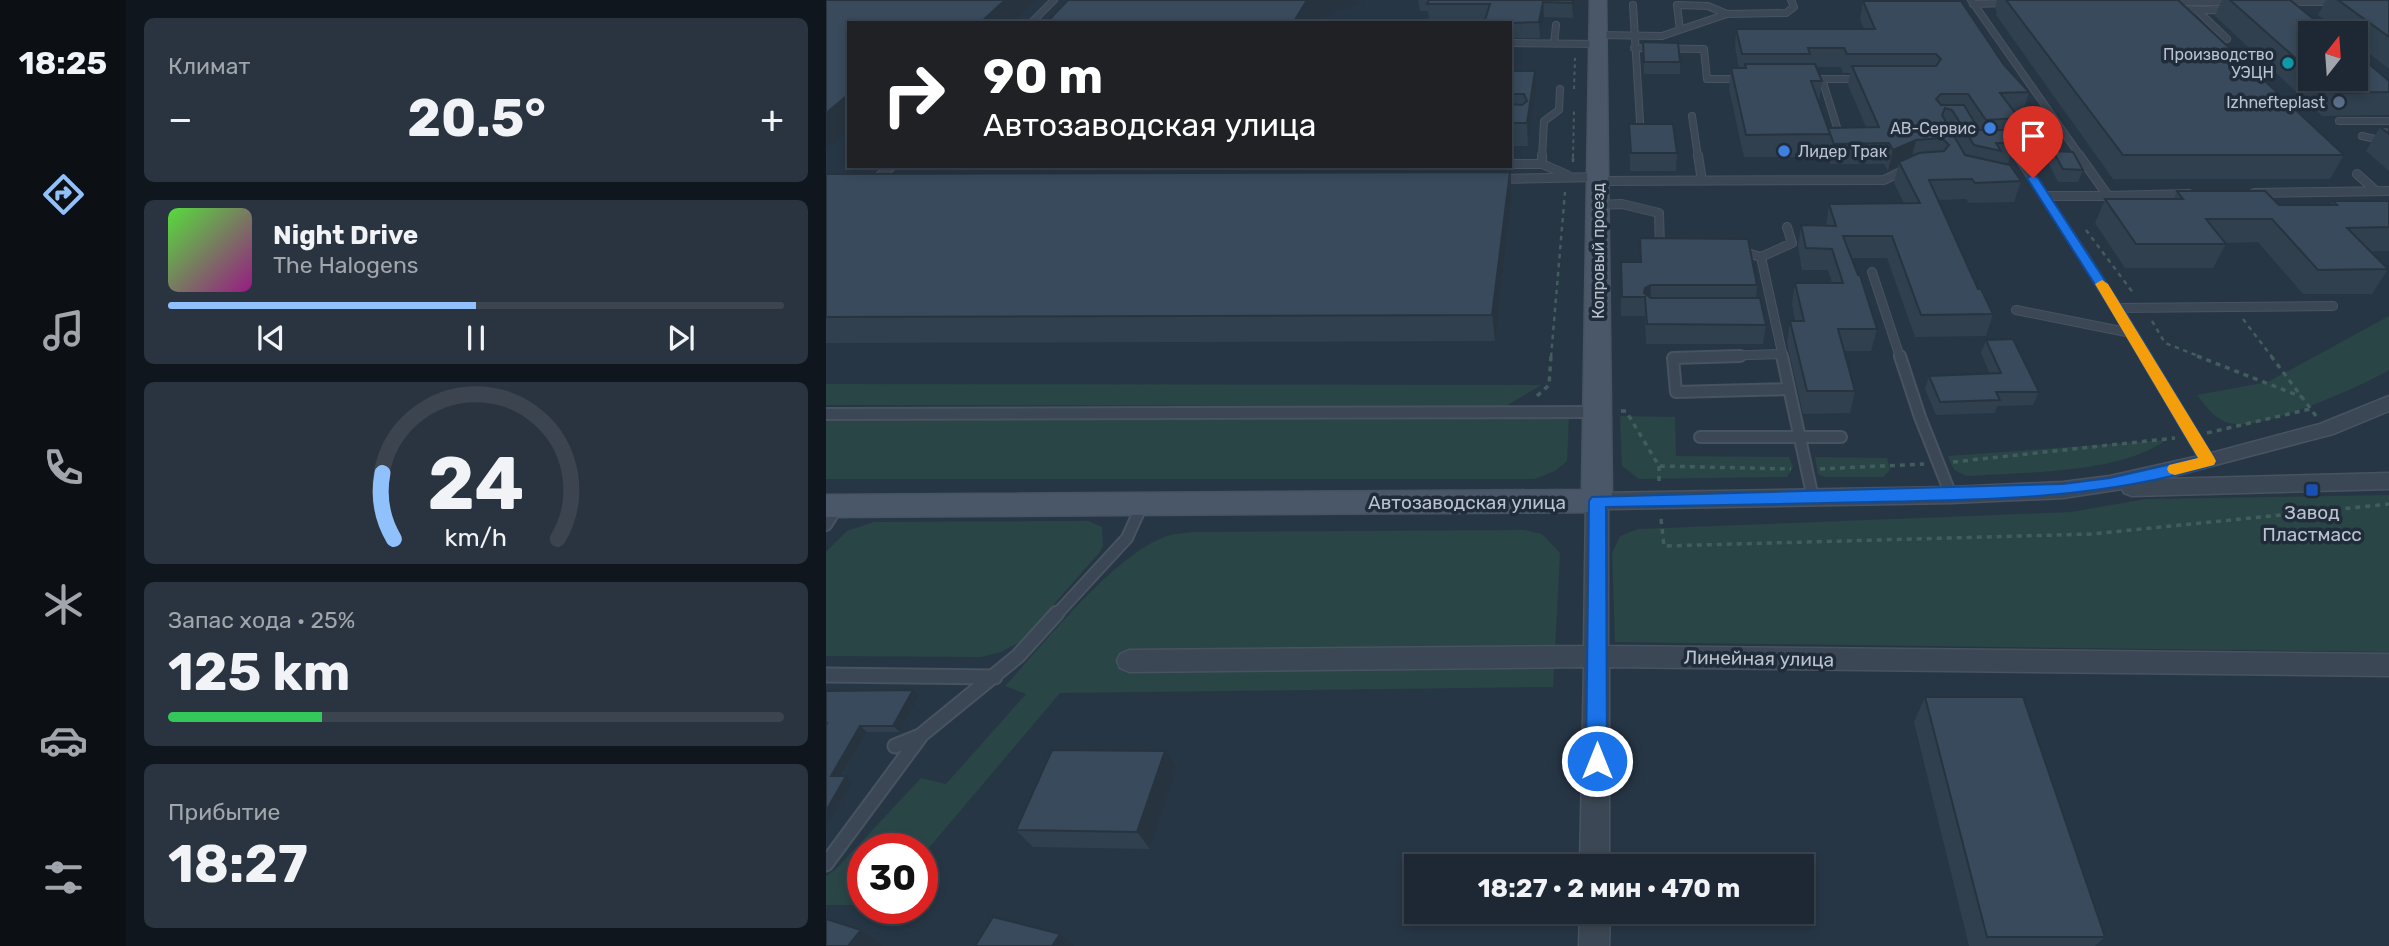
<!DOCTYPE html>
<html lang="ru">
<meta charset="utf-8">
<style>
body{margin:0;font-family:Rubik,sans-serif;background:#2a3440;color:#f1f3f6;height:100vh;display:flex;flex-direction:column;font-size:26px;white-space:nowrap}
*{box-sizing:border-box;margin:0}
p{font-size:23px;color:#a0a6ac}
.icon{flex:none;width:38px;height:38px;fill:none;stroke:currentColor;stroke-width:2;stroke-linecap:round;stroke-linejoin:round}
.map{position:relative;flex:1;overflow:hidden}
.sheet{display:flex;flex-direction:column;gap:18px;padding:18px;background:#10161d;width:700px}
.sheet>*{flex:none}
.guide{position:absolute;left:21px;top:21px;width:665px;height:147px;border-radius:0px;box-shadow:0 4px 10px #0003,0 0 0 2px #3b444f;background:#202124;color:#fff;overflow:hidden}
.needle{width:46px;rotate:17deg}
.controls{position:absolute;left:1472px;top:21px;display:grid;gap:14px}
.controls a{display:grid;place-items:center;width:70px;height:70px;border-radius:0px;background:#1d2834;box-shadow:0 4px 10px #0003,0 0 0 2px #3b444f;font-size:35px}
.speed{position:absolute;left:21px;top:833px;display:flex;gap:14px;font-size:35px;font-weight:700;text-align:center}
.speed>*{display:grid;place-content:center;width:91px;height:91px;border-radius:50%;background:#1d2834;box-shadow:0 4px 10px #0003,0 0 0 2px #3b444f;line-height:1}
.speed .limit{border:10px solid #d22;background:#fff;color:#111}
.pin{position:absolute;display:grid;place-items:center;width:60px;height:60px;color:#fff;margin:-72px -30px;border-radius:50% 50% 50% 0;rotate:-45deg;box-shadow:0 0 7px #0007}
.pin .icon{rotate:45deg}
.me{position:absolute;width:77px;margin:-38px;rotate:0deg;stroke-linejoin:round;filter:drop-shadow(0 0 5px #0008)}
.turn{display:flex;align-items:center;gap:24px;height:147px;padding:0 21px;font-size:32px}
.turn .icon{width:91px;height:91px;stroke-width:2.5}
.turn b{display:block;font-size:49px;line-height:60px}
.big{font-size:52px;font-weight:700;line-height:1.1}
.sheet .widget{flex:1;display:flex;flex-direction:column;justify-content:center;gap:10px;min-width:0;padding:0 24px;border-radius:10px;background:#2a3440}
.sheet .dial{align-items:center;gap:0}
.dial svg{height:182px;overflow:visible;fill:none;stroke:#3b444f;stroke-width:7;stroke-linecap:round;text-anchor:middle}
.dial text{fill:#f1f3f6;stroke:none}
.song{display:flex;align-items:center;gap:21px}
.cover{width:84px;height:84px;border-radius:10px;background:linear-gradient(135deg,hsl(110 70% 55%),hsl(310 70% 35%))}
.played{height:7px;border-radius:4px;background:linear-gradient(90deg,#90c1fc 50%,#3b444f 50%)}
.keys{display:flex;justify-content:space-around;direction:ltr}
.heat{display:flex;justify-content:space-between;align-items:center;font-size:38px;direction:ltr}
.charge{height:10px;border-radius:5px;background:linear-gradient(90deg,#34c759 25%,#3b444f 0)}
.trip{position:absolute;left:578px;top:854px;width:410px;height:70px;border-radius:0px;background:#1d2834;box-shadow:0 4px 10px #0003,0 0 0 2px #3b444f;font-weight:700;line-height:70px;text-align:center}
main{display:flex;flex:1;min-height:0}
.dock{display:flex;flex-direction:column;width:126px;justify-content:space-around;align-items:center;background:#0c1015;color:#a0a6ac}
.dock .icon{width:49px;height:49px}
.dock .selected{color:#90c1fc}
.dock b{font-size:32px;color:#f1f3f6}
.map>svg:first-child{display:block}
.green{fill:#294546}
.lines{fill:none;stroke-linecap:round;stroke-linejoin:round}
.lane-far3-casing{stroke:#485361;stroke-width:8}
.lane-far2-casing{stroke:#485361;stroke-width:10}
.lane-far1-casing{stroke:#485361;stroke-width:14}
.lane-casing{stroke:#485361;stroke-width:17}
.street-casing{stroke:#485361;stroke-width:3}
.secondary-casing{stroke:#485361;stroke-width:3}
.path-far2{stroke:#425d5e;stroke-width:2;stroke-dasharray:3.5 3.5;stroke-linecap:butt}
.path-far1{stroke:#425d5e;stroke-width:2.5;stroke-dasharray:4.5 4.5;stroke-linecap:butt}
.path{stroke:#425d5e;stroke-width:3.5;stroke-dasharray:5 5;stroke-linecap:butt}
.lane-far3{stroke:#3b4754;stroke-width:6}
.lane-far2{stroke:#3b4754;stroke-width:8}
.lane-far1{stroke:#3b4754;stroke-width:10}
.lane{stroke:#3b4754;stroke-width:13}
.street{fill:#3b4754;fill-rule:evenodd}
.secondary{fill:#495768;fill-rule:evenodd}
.wall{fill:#30404e;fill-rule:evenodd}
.shaded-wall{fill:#273440}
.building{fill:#384a5b;stroke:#273440;stroke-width:2}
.route{fill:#1a73e8;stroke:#114b97;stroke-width:2}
.slow{fill:#f59e0b}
.culture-dot{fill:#0f9aa8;stroke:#202c3a;stroke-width:2.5}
.service-dot{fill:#5c6f8a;stroke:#202c3a;stroke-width:2.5}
.shop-dot{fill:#3f7fe0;stroke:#202c3a;stroke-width:2.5}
.transit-dot{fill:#1a4fb4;stroke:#202c3a;stroke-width:2.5}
.labels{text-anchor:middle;stroke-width:7;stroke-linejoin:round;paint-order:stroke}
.far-poi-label{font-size:16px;fill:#b9c2ce;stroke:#202c3a;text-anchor:end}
.far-street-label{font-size:16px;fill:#b9c2ce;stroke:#202c3a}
.street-label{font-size:19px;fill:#b9c2ce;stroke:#202c3a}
.poi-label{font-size:19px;fill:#b9c2ce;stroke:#202c3a}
</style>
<main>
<nav class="dock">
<b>18:25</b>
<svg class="icon selected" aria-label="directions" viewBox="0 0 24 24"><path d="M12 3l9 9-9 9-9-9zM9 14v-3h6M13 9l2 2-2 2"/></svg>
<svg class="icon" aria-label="music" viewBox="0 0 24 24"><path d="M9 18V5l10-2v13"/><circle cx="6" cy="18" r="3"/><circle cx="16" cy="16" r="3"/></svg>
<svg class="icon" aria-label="phone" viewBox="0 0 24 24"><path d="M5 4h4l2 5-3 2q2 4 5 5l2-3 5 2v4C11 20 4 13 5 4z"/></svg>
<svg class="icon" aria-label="climate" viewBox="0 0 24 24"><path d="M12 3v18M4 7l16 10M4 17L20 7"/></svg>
<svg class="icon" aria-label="car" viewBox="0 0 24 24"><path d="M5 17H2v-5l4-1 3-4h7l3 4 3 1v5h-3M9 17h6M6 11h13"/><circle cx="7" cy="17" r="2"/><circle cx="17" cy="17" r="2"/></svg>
<svg class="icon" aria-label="filters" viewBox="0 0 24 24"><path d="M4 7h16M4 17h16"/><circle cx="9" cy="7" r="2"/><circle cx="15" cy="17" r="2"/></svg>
</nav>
<section class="sheet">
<div class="widget"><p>Климат</p>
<div class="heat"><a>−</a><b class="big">20.5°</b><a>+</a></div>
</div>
<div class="widget">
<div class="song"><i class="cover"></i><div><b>Night Drive</b><p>The Halogens</p></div></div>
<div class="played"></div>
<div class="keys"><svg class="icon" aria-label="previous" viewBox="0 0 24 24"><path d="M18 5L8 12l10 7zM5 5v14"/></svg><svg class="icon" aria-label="pause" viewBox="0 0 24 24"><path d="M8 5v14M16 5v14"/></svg><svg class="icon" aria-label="next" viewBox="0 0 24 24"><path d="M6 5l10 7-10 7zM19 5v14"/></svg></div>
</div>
<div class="widget dial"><svg viewBox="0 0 100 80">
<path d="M14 69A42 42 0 1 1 86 69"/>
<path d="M14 69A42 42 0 0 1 9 40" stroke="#90c1fc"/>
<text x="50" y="56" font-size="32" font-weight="700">24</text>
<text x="50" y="72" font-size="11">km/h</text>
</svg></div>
<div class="widget"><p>Запас хода · 25%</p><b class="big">125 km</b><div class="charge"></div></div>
<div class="widget"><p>Прибытие</p><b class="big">18:27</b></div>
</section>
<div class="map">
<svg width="1563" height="946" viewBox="0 0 1563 946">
<rect width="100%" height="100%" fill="#273645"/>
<path class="green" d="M1563 316V370C1537 386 1437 429 1408 424 1390 421 1382 409 1371 395L1442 382Z
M0 384 715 385 680 406 0 405Z
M794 416 849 417 850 456 963 457 967 467 961 477 813 479 796 466Z
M743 419 741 461 729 471 709 479H0V420Z
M1340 440C1294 474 1197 472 1140 476L1128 470 1122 456Z
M989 457 1061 458 1064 470 1057 477H999L992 474Z
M1563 495V652L789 642 786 553 794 536 812 529 1245 512 1319 499Z
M262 521 276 527 277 546 273 553 205 630 192 643 175 652 155 657 0 656V552L21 531 48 522Z
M699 530 716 534 734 553 727 687 234 693 96 856V849H37V905H0V876L11 868 95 778 120 784 200 694 179 686C219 643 287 555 341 536 350 533 360 533 368 532Z"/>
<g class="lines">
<defs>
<path id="lane-far3" d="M1145 0 1255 157
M1341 2H1409
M1453 2H1510
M1147 4 1183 3
M807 5 815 138
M1352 9 1406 11
M1372 11 1401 39
M205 23 228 0
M854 30 851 5 882 6 901 14
M772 35 836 36 901 14 960 13 968 7 965 0
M684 43 772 44
M728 44 730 25
M808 48 878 49 881 79H915
M984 79H1038
M996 79 1014 137
M866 116 872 157
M1513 121H1563
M1536 136 1563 142
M1183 144 1206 143 1186 119
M1178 145 1183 144 1192 157
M716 157 718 121 733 110 734 89"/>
<path id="lane-far2" d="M716 155V164L741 175
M872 155 876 181
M1191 155 1261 260 1320 357
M684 164H716
M1531 174 1550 191
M672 179 772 177
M772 181 1058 180 1081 169
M46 182 66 166
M1428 193 1563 191
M1219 196H1282L1253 155
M1282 196 1363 194
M772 205 796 204 833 213 834 249H838
M914 251 935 257 966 243 961 227
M935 257 957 357
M1046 272 1074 357
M1291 308 1507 306
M1190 310 1305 333
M866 357 956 354"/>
<path id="lane-far1" d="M914 356 847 358 850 392 963 389
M956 356 987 498
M1074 356 1094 417 1125 495
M1319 356 1382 461
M0 414 769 412
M874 437H1015
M0 525 12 506
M230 615 301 538 316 505"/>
<path id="lane" d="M0 675 169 677
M69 746 94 736 192 656 231 613
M0 864 94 737"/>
<path id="street" d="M1563 396V411L1507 434 1336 479 1563 473V489L1306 496 1298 493 1296 489 1237 498 1125 503 782 509V646L1563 654V676L783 667V866H754L758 667 303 672 294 668 291 661 294 654 303 650 758 646 760 501 763 495 771 493 1125 487 1237 482 1284 476 1382 454 1494 424Z
M754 912H784L783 946H753Z"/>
<path id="secondary" d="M764 0H780L786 501 782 509 771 512 0 517V495L756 490Z"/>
</defs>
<use href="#lane-far3" class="lane-far3-casing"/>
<use href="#lane-far2" class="lane-far2-casing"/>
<use href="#lane-far1" class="lane-far1-casing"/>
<use href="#lane" class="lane-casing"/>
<use href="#street" class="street-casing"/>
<use href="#secondary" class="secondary-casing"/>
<path class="path-far2" d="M748 89 749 58
M747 157 748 110"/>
<path class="path-far1" d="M747 162V155
M1260 230 1308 294
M1417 319 1446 357
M1326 321 1339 343 1375 357
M725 357 739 192"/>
<path class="path" d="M1371 356 1476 397
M1445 356 1490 416
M711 396 723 385 725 356
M795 411H800L833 466 965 469
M1381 433 1484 409
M1127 462 1349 438
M833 466V483
M994 469 1098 464
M835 519 838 546 1266 534 1563 504"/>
<use href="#lane-far3" class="lane-far3"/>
<use href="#lane-far2" class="lane-far2"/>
<use href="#lane-far1" class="lane-far1"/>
<use href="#lane" class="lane"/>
<use href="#street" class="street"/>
<use href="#secondary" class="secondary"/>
</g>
<path class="wall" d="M592 0H749L747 18 718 17 714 38H684V23L659 19H603L602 11H594Z
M1171 0H1352L1518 155 1504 179H1287L1170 15 1171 12 1169 9Z
M1396 0H1464L1484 33V79H1530L1563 81V115L1496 116 1389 16Z
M1500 0H1563V69L1530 43V33H1516L1492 15Z
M1037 1 1178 65 1203 92 1197 112H1188L1193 118 1186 138 1189 143 1182 163H1176L1195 181 1188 202 1143 203 1140 199 1112 200 1152 289 1167 314 1160 336 1089 337 1061 258H1025L1051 329 1045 351H1018L1029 391 1024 413 977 414 961 343 964 321H969L966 304 969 283H1006L1002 270H976L972 247 975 225 1000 226 1003 204 1078 203 1068 183 1072 167 1062 171 1058 164H1004L1000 155V157H918L903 89 905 68H913L909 47 910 29H1038L1034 19ZM991 67H1015L1017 73H1024L1022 85 1040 127 1002 128 993 102 996 81Z
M817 42 854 62V74H818Z
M684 71 710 93 702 146H684Z
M803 124 851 153 850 171H804Z
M1554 127H1563V171L1540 151Z
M1227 151 1257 170 1252 182H1232L1223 164Z
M684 172 686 196 669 341 0 343V174Z
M1351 191 1453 205H1505L1507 201H1563V251H1544L1562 269 1546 294H1477L1432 242 1399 243 1400 244 1387 268H1299L1269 223 1279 199H1348Z
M814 238 931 285 930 298 940 325 937 344H820L819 316H795V262H814Z
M1160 340 1213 392 1207 405 1171 406 1169 413 1110 415 1099 389 1103 376 1164 374 1155 353Z
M0 691 93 696 74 732H41L16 776H20L27 782 0 829Z
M1099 697 1279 937 1269 946H1143L1088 722Z
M351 769 324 849 207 847 190 830Z"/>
<path class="shaded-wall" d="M179 0H210L186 23H154Z
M481 0H536L534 4 487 19 484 23H467Z
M747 0H749L747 18 746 3Z
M717 2 718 17 714 38 713 22Z
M709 71 710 93 702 146 701 123Z
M23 94V129L0 150V113Z
M1090 140 1085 161 1073 162 1072 167 1062 171 1067 150Z
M684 172 686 196 669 341 666 315Z
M825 285 824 304 819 297H818L819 288Z
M87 690 93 696 74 732 67 726Z
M34 726 41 732 12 782 5 776Z
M339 751 351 769 324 849 311 832Z
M20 776 27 782 0 829V811Z
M35 930 57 945 56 946H22Z
M234 934 248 946H226Z"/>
<path class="building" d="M0 0H179L154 23H23V94L0 113Z
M242 0H481L467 23H220Z
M603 0H747L746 3 717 2 713 22 684 23H658L664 4H601Z
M1180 0H1352L1518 155H1297Z
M1404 0H1464L1505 33H1484V71Z
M1512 0H1563V37Z
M1037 1H1135L1178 65 1203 92 1174 93 1193 118 1160 120 1142 94H1115L1110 99 1115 105H1138L1153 130H1181L1189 143H1170L1175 151 1148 145 1126 110 1119 108 1116 115 1139 155 1184 165 1195 181 1149 183 1146 179 1103 180 1152 289H1155L1167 314 1095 315 1066 236H1017L1032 275H1034L1051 329H1012L1029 391H981L964 321H978L969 283H1017L1006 249 980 248 975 225 1010 226 1003 204 1094 203 1073 162 1093 153 1118 151 1123 145 1116 138 1090 140 1067 150 1063 143 1008 144 1002 128 1053 127 1026 66H1110L1115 59 1110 54H1021L1018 48H982L984 54H916L910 29H1049Z
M817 42 852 43 854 62H818Z
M1530 53 1563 81V92L1509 93 1493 79H1530Z
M919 64H989L996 81H985L1004 134 920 135 905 68H920Z
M684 71H709L701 123H684V104L696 105 701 101 698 94H684Z
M803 124H847L851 153H805Z
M1554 127H1563V134Z
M1227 151 1247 152 1257 170 1237 169Z
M684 172 666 315 0 317V174Z
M1351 191H1439L1453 205H1511L1507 201H1563V227L1521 228 1562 269 1492 270 1446 219H1380L1400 244H1310L1279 199H1357Z
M814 238 922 239 931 285H825L819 288 818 293 825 298H934L940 325 821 324 819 297H796L795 262H815Z
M1187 339 1213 392H1170L1174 400 1114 402 1103 376 1175 373 1160 340Z
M87 690 67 726H34L5 776H20L0 811V725L1 723H0V691Z
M1099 697H1197L1279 937H1161Z
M226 750 339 751 311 832 190 830Z
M167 917 234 934 226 946H149Z
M0 919 35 930 22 946H0Z"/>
<path class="route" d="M1207 175 1212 178 1297 308 1390 461 1388 465C1274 499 1163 500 1045 502 957 504 868 506 780 507L781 761 778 768 771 771 763 768 760 761 763 501 766 497 1237 484 1284 478 1372 458 1284 308 1201 178Z"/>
<path class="slow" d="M1276 280 1282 284 1388 457 1390 461 1388 465 1349 475 1343 473 1341 469 1343 465 1372 458 1269 284Z"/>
<circle class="culture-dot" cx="1462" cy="63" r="7"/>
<circle class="service-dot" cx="1513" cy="102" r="7"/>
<g class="shop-dot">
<circle cx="1164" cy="128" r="7"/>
<circle cx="958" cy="151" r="7"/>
</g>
<rect class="transit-dot" x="1479" y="483" width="14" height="14" rx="3.5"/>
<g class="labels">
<g class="far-poi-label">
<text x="1448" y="60">Производство<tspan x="1448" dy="18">УЭЦН</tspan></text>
<text x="1499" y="108">Izhnefteplast</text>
<text x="1150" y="134">АВ-Сервис</text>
<text x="972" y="157" text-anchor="start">Лидер Трак</text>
</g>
<g class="far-street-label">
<text transform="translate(772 251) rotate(-90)" y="6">Копровый проезд</text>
</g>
<g class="street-label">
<text x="641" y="509">Автозаводская улица</text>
<text transform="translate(933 658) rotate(1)" y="7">Линейная улица</text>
</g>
<g class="poi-label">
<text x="1486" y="519">Завод<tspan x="1486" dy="22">Пластмасс</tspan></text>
</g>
</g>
</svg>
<div class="controls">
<a><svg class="needle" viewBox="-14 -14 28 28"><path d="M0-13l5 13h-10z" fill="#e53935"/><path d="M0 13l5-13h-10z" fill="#a0a6ac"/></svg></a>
</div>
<div class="speed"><div class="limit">30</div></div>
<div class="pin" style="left:1207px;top:178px;background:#d93025"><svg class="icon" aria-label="arrive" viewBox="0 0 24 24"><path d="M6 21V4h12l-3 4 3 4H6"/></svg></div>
<svg class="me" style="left:771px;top:761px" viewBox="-20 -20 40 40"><circle r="17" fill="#1a73e8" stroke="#fff" stroke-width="3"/><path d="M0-11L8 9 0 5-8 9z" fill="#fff"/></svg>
<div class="trip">18:27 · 2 мин · 470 m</div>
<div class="guide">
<div class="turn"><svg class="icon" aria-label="right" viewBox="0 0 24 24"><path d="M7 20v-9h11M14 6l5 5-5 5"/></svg><div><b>90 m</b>Автозаводская улица</div></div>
</div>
</div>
</main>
